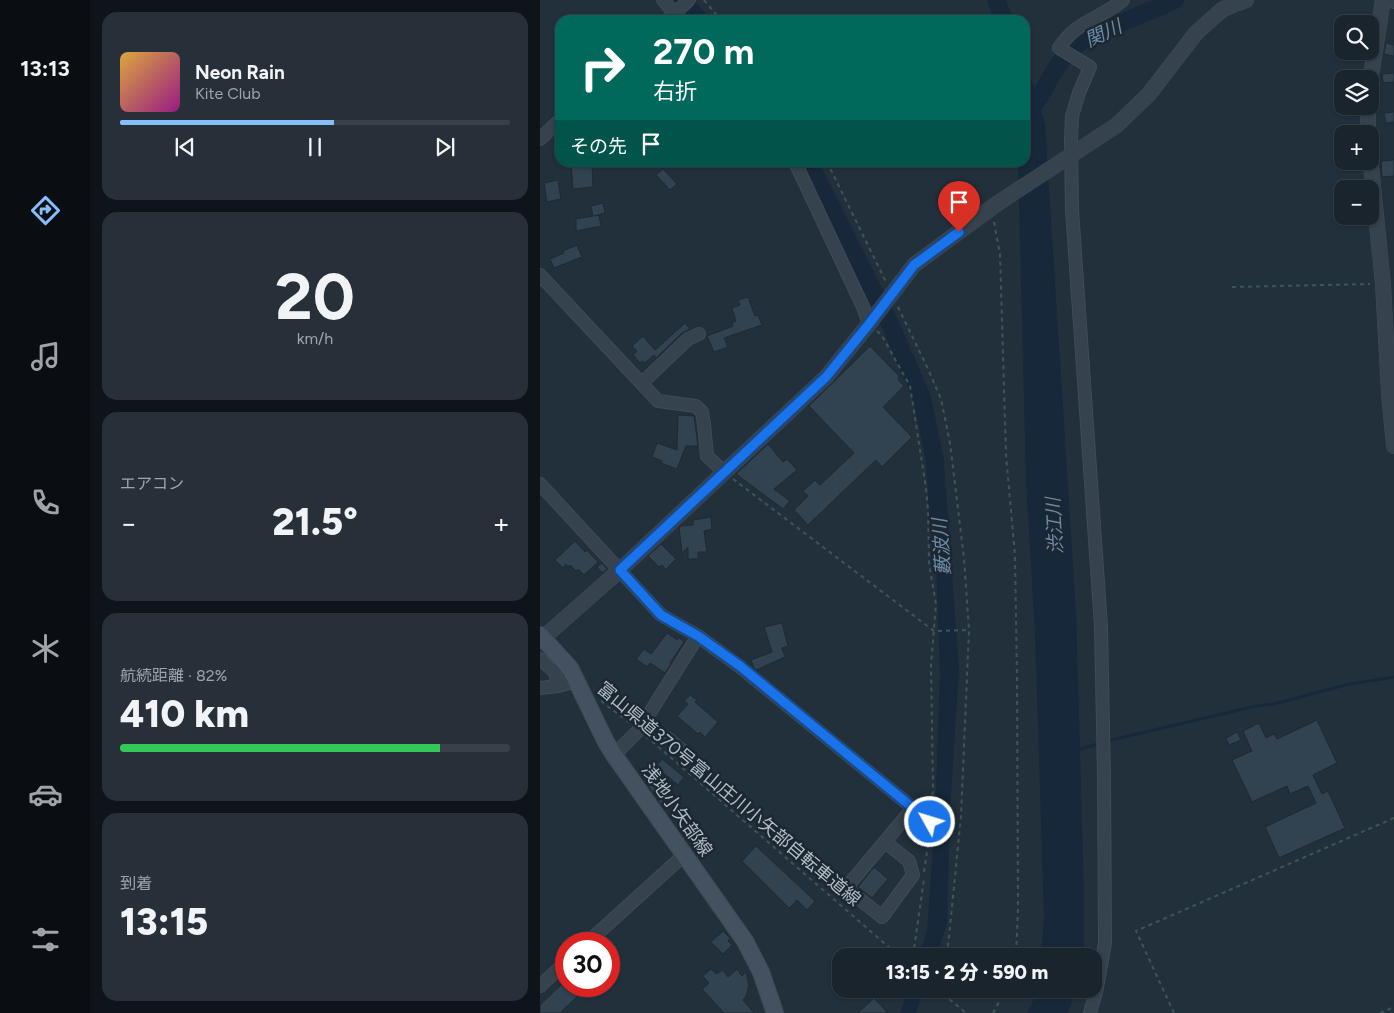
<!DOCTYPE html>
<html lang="ja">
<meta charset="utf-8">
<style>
body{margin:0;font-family:Figtree,"Noto Sans JP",sans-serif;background:#273039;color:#f1f3f6;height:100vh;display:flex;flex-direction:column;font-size:19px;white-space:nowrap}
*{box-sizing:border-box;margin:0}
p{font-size:16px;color:#9fa4aa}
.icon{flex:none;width:28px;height:28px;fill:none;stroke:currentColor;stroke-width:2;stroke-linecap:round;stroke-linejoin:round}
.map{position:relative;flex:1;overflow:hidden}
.side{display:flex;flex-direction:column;gap:12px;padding:12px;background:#0e1419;width:450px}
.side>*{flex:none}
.top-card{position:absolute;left:15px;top:15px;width:475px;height:152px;border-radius:15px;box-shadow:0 1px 4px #0004,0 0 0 1px #384149;background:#00695c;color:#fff;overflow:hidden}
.tools{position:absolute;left:794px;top:15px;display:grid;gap:10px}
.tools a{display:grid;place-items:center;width:45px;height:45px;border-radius:10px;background:#1a242d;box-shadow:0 1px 4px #0004,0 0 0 1px #384149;font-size:25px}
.speed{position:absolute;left:15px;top:932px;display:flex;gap:10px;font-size:25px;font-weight:700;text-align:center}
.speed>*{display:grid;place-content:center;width:65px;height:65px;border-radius:50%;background:#1a242d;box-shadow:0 1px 4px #0004,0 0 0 1px #384149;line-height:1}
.speed .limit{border:8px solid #d22;background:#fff;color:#111}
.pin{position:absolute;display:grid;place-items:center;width:42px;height:42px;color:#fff;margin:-51px -21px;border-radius:50% 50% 50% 0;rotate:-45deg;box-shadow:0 0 5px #0007}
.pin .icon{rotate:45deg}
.me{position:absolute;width:55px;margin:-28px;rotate:309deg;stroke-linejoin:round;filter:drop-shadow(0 0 4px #0008)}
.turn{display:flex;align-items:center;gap:18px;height:105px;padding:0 15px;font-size:22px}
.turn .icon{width:65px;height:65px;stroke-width:2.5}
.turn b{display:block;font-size:35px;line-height:42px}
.then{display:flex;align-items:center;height:48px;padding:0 15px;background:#0003;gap:10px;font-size:19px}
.big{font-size:38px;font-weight:800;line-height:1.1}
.side .widget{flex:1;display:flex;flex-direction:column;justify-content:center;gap:8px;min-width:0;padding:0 18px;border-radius:15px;background:#273039}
.side .dial{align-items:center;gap:0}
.dial b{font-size:65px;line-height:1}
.song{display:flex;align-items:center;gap:15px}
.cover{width:60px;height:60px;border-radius:8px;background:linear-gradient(135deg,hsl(40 70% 55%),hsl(310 70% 35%))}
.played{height:5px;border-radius:2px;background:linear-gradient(90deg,#85befa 55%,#384149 55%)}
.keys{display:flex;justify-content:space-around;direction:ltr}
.heat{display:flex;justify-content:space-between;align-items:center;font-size:28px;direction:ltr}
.charge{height:8px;border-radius:4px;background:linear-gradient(90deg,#34c759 82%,#384149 0)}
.trip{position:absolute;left:292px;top:948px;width:270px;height:50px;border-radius:15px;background:#1a242d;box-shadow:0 1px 4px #0004,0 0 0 1px #384149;font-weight:800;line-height:50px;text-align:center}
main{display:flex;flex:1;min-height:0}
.tab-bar{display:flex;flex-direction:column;width:90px;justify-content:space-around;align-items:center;background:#0a0e12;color:#9fa4aa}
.tab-bar .icon{width:35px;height:35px}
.tab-bar .active{color:#85befa}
.tab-bar b{font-size:22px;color:#f1f3f6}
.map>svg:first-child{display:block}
.water{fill:#16283a}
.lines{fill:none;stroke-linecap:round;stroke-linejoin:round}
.stream{stroke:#16283a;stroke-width:3}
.river{stroke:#16283a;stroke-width:18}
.building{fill:#314251;stroke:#1e2933}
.minor-casing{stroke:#404b55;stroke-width:14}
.tertiary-casing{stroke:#404b55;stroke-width:16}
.secondary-casing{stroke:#404b55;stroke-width:18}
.path{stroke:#3d5655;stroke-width:2;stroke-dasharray:4 4;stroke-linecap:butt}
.minor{stroke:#36424d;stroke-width:12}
.tertiary{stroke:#36424d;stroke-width:15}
.secondary{stroke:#445160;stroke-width:16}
.route-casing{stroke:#114b97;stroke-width:12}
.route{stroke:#1a73e8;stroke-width:9}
.labels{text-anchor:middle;stroke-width:5;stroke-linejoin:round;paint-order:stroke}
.street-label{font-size:18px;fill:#b2bdc8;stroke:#1c2731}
.water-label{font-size:19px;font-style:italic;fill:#6a8ba8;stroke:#1c2731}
</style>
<main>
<nav class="tab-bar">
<b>13:13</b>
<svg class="icon active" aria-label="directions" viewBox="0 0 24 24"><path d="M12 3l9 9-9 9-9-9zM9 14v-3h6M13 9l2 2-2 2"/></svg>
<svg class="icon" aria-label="music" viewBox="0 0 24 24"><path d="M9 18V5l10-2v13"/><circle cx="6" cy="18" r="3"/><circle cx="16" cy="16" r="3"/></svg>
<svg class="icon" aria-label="phone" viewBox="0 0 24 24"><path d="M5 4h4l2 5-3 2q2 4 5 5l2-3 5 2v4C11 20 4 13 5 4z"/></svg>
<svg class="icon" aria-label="climate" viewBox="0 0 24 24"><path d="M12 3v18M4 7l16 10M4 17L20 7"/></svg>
<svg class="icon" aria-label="car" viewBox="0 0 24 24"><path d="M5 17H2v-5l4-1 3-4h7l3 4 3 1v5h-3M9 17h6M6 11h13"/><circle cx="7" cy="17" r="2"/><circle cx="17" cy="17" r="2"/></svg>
<svg class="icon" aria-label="filters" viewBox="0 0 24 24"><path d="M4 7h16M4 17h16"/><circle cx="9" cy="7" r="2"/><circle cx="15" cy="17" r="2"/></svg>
</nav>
<section class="side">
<div class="widget">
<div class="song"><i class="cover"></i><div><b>Neon Rain</b><p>Kite Club</p></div></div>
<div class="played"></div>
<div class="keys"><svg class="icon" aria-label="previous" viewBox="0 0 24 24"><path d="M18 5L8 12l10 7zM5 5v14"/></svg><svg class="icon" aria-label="pause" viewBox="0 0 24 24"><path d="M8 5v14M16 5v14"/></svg><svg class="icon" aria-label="next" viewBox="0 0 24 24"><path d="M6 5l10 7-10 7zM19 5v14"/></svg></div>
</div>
<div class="widget dial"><b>20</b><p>km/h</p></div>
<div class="widget"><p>エアコン</p>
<div class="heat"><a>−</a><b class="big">21.5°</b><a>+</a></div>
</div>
<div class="widget"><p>航続距離 · 82%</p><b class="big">410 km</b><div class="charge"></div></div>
<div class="widget"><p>到着</p><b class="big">13:15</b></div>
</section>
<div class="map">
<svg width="854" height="1013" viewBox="0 0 854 1013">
<rect width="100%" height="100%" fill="#22303c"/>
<path class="water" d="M485 59 505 124 536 613 544 891V956H501L504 919 495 633 486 481 478 163 485 162Z
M406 489 419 669 410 810 407 924 396 956H379L387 930 395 820 400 672 396 566 391 495Z
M368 989H384L376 1013H360Z
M499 989H536L533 1000 527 1013H487Z"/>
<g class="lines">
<path class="stream" d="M567 741 716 706 734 704 805 685 854 677
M538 750 561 743"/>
<path class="river" d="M142 0 159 20
M456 0 464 20
M489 111C501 98 507 82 517 67 524 56 533 47 544 39L635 0
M269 162 351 326 382 398 395 461 398 515"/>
</g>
<path class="building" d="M846 43 854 45V56L844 54Z
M854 73V82L843 83 842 74Z
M854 112V122L846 123 844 113Z
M854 160V176L842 177 841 161Z
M31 162H52L53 187 33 189Z
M123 169 137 184 130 190 116 175Z
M18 180 21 199 7 202 4 183Z
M63 203 65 213 54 216 59 215 61 226 36 231V219L53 216 51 206Z
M37 245 42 257 14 268 10 259 24 253 23 251Z
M208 297 215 316 218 315 222 325 184 338 188 347 174 352 167 336 193 326 192 323 196 321 192 308 200 305 198 300Z
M145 323 150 329 142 333 116 358 114 355 105 363 102 361 100 363 93 355 97 351 92 346 103 336 115 350Z
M330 346 359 376 358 380 364 386 343 407 372 437 342 467 336 460 268 525 254 510 268 496 263 491 275 480 280 485 314 453 269 406Z
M138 415 154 416 158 446H146L137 469 121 463 122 461 112 457 117 443 137 450Z
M228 444 243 462 247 459 257 470 234 489 250 501 243 509 196 474Z
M171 517 172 529 164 531 167 552H158V559H148V547L142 553 139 527 141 526 153 525V520Z
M35 541 45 552 47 550 58 562 44 575 38 569 36 571 30 565 28 567 26 564 23 568 15 560Z
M121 544 136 559 126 569 122 565 119 567 108 556Z
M62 563 67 569 62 573 57 567Z
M242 623 248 646 242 648 245 657 216 670 214 668 211 660 232 652 224 627Z
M127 633 137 640 139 638 144 642 130 663 131 664 125 673 110 663 107 667 96 659 104 649 111 654Z
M150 695 157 700 155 702 178 722 165 737 160 732 158 734 137 716 148 704 144 701Z
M777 720 797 763 773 775 782 794 788 791 805 828 739 858 725 827 776 803 768 786 750 794 747 786 712 802 692 760 712 751 703 731 719 723 726 738 734 734 737 739Z
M130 730 154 750 147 759 122 739Z
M697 732 701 740 689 745 686 738Z
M122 759 144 777 138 785 116 767Z
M107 774 129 805 124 809 102 777Z
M216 846 275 901 267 910 257 900 249 908 202 861Z
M334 867 348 879 332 898 318 887Z
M183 931 190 938 188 941 192 945 183 954 171 942Z
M171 969 176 974 183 970 188 977 197 969 202 976 206 972 209 986 206 996 203 1000 214 1013H184L162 989 169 983 163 976Z
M26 980V986H37L42 992 20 1013H0V1005Z
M334 998 348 1013H318Z"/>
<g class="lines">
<defs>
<path id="minor" d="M123 0 141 20
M849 0 854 2
M127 20 149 0
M0 139 20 120
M255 162 324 309 329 324
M0 275 118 401 156 406 162 412 164 424 167 456 184 472
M102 383 148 339 159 334
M0 484 121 615 158 636 199 666 390 822
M0 659 15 672 18 686
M0 688 18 686 36 681
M74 755 99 730 158 636
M345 842 369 861 373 875 342 917 306 888 373 808
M46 944 144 855
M0 986 26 962
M550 1013 557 988 565 943 564 777 561 626 532 210 531 140 532 116 539 93 550 67 519 48C536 21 560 19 583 0"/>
<path id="tertiary" d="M830 82 843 0
M828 106V134
M830 156 843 284 849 394 854 446
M3 638 80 570 286 377 329 324 374 265 458 203 577 125 609 94 656 33 683 9 706 0"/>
<path id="secondary" d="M0 635 30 668 66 742 74 755 205 941 221 972 235 1013"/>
</defs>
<use href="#minor" class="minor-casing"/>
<use href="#tertiary" class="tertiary-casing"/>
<use href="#secondary" class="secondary-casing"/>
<path class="path" d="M164 0 181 20
M287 162 346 282
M454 222 460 254 466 455 475 555 477 681 478 908 476 956
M692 287 830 284
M358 307 388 369 401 399 410 443 424 558 429 630 421 816 408 947 404 956
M337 331 342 336 370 386 386 488 388 510 389 564 396 604 391 665 393 789 391 810
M193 479 394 631 428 630
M61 701 91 724
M106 736 359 956
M384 872 390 832
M373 956 384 879
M397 989 426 1013
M453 1013 466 989
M634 1013 596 931 854 818
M840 1013 854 1007"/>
<use href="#minor" class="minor"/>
<use href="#tertiary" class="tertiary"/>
<use href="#secondary" class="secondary"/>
</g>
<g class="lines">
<defs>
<path id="route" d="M390 822 200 666 158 636 121 615 80 570 286 377 329 324 374 265 419 232"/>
</defs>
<use href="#route" class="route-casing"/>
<use href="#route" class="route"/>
</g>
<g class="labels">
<g class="street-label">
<text transform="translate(189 794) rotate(40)" y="6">富山県道370号富山庄川小矢部自転車道線</text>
<text transform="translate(137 810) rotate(55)" y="6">浅地小矢部線</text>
</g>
<g class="water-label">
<text transform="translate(563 33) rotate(-25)" y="7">関川</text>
<text transform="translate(514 526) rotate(-93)" y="7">渋江川</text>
<text transform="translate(401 547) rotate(-94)" y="7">藪波川</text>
</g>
</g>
</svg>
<div class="tools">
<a><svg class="icon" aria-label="search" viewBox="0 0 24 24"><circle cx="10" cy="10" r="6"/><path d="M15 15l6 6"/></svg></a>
<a><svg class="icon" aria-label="layers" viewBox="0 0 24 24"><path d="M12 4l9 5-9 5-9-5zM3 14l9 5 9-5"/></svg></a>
<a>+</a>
<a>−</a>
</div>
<div class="speed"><div class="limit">30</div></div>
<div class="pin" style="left:419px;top:232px;background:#d93025"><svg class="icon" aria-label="arrive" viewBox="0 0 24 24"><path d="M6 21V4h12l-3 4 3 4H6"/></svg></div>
<svg class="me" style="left:390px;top:822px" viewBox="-20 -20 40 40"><circle r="17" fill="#1a73e8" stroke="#fff" stroke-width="3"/><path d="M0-11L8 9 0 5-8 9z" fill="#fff"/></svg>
<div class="trip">13:15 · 2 分 · 590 m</div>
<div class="top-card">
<div class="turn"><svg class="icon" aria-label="right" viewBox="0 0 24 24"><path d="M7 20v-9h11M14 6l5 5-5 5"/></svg><div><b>270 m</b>右折</div></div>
<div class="then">その先<svg class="icon" aria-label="arrive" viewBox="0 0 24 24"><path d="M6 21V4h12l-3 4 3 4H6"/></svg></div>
</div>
</div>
</main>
